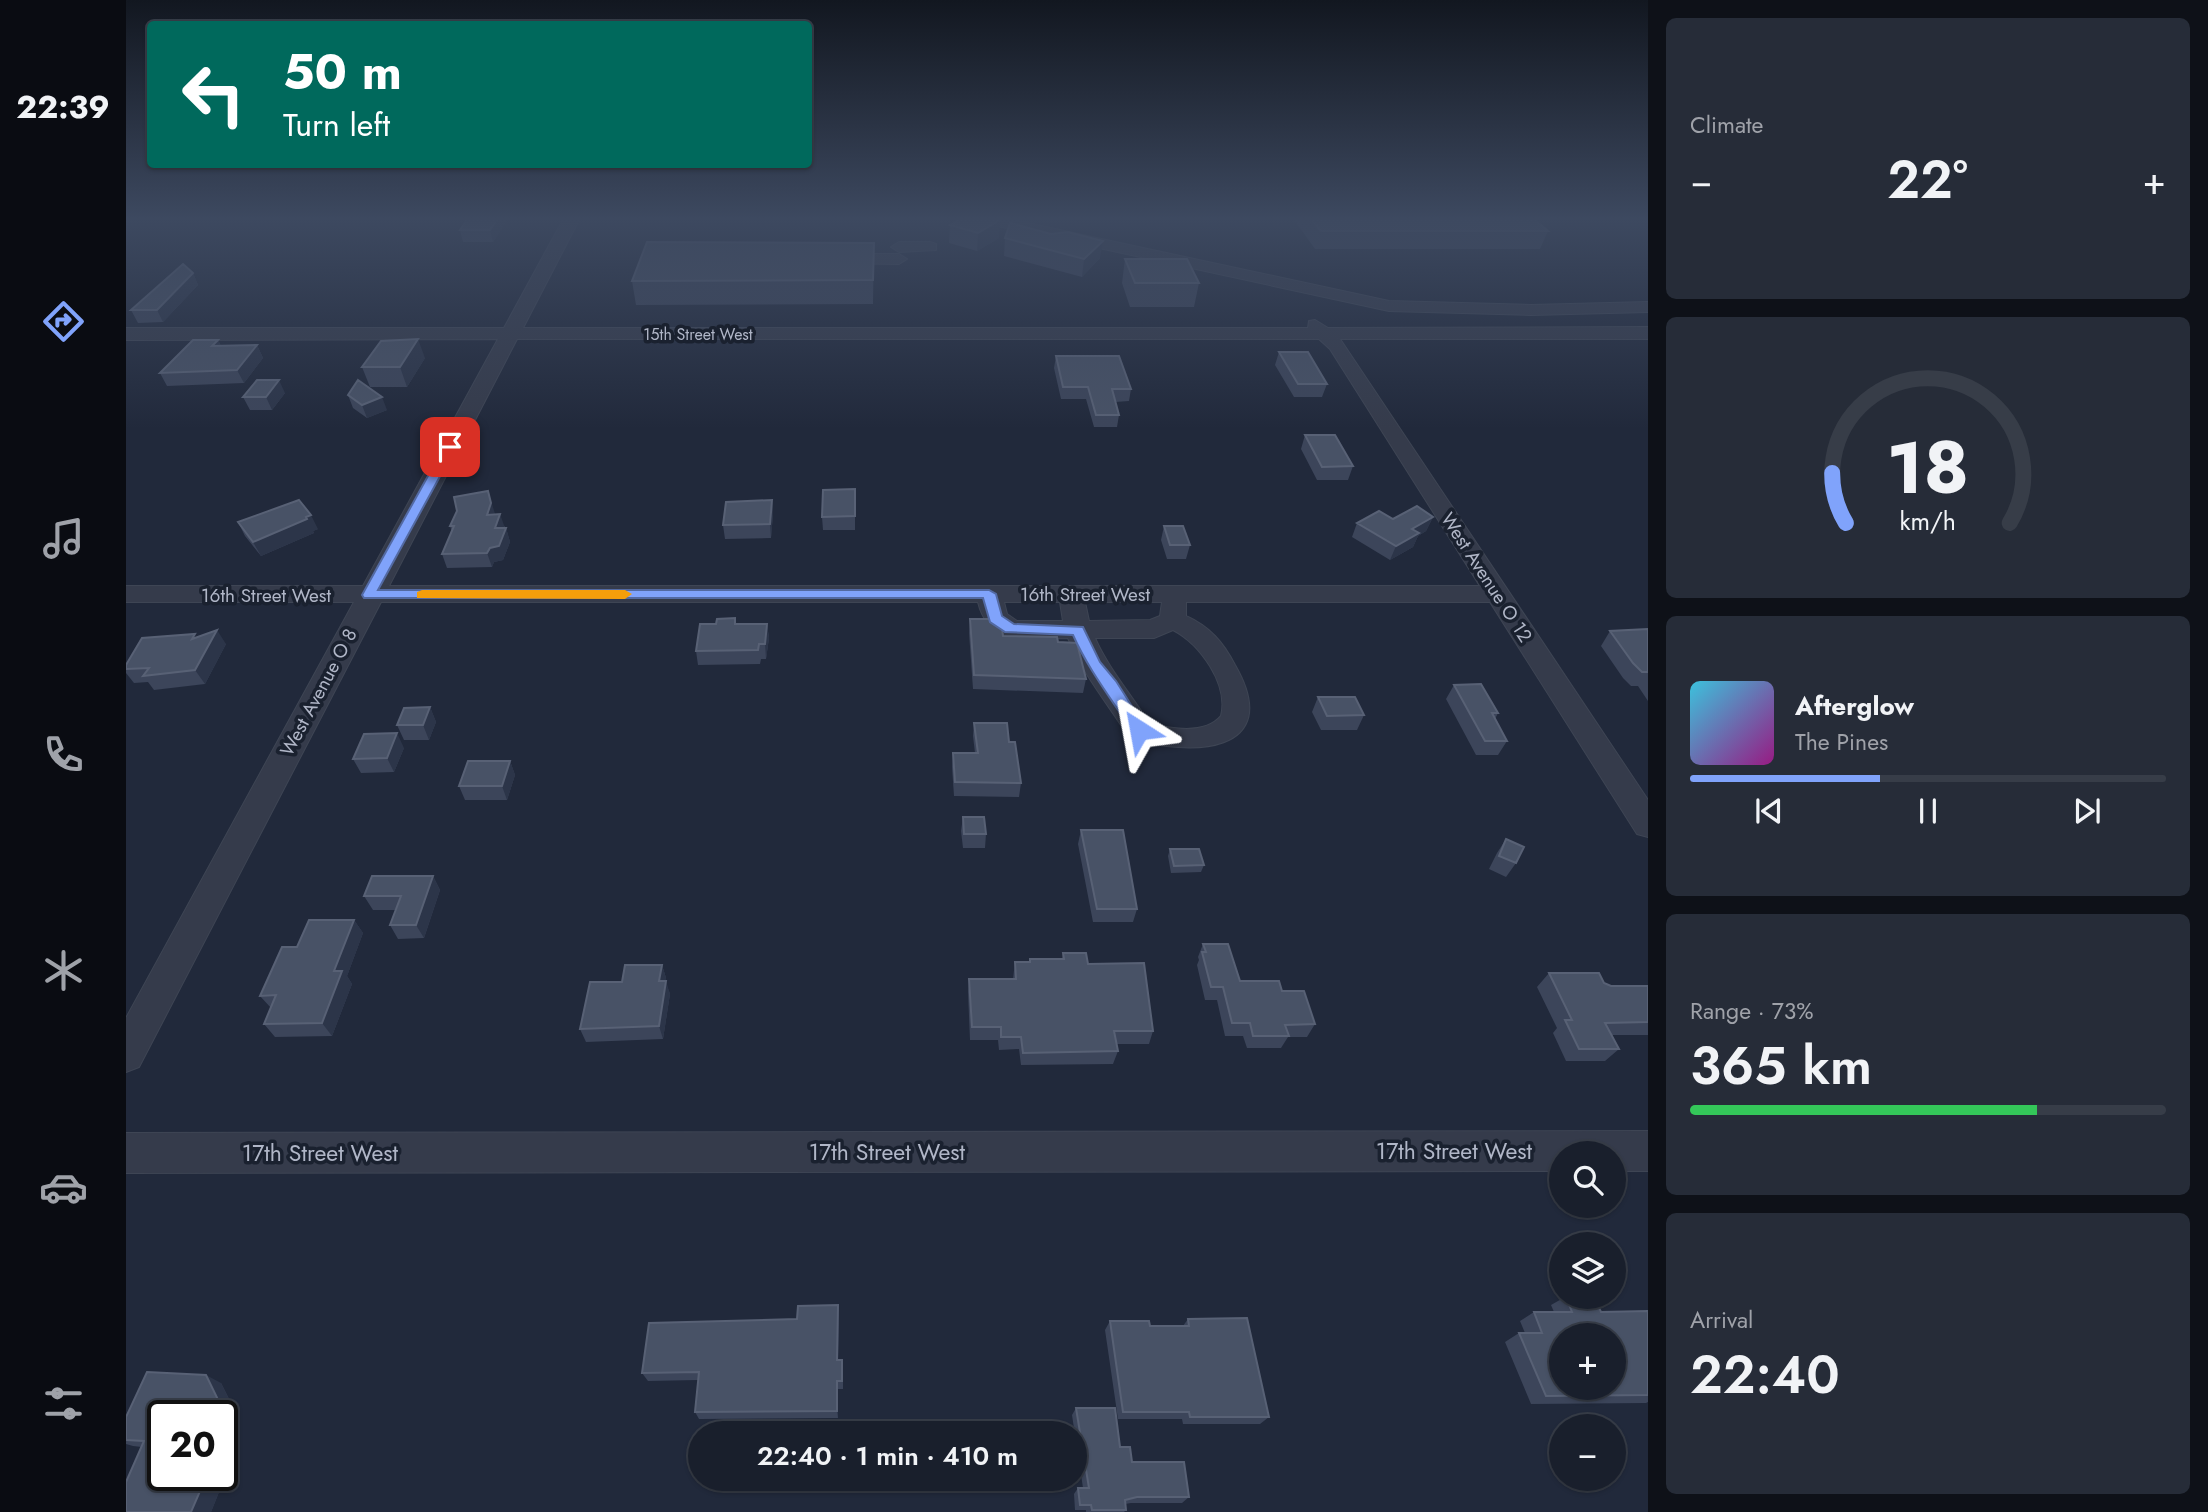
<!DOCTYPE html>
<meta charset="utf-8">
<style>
body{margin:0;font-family:Jost,sans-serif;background:#262c38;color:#f1f3f6;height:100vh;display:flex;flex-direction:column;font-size:26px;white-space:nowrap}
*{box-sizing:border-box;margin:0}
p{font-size:23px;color:#9fa2a9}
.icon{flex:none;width:38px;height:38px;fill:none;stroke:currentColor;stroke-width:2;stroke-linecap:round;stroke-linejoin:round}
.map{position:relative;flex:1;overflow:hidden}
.drawer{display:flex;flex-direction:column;gap:18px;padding:18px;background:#0e1118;width:560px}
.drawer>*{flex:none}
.guide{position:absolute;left:21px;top:21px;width:665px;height:147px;border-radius:7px;box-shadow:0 2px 5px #0004,0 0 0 2px #373d48;background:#00695c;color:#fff;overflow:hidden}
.fabs{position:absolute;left:1423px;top:1141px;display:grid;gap:14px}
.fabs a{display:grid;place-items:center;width:77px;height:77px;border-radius:50%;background:#191f2c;box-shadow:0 2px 5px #0004,0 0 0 2px #373d48;font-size:35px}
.speed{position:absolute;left:21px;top:1400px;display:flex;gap:14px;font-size:35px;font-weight:700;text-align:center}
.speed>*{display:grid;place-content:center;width:91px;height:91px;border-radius:50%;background:#191f2c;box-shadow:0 2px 5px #0004,0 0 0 2px #373d48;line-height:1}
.speed .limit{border:4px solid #111;border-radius:10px;background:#fff;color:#111}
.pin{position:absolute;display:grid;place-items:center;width:60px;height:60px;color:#fff;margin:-30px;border-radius:14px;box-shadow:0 4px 10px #0006}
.me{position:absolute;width:77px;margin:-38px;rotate:326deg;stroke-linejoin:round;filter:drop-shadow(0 0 5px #0008)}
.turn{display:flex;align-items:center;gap:24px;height:147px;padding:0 21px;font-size:32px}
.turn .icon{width:91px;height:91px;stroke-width:2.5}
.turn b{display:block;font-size:49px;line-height:60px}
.big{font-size:52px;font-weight:600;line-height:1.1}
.drawer .tile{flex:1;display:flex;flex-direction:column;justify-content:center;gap:10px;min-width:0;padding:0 24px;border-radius:10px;background:#262c38}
.drawer .dial{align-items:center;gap:0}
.dial svg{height:182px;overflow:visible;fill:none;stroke:#373d48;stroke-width:7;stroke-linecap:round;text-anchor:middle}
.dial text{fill:#f1f3f6;stroke:none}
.song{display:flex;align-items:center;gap:21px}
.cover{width:84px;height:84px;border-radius:10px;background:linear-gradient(135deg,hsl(190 70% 55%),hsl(310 70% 35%))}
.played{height:7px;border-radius:4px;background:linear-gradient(90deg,#80a3fb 40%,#373d48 40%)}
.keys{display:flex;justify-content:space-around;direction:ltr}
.heat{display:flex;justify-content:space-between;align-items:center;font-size:38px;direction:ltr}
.charge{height:10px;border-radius:5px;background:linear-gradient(90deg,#34c759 73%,#373d48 0)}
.trip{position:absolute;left:562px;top:1421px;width:399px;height:70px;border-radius:35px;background:#191f2c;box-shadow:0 2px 5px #0004,0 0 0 2px #373d48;font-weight:600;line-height:70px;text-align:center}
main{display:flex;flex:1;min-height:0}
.menu{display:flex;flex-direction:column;width:126px;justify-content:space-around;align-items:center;background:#0a0c12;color:#9fa2a9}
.menu .icon{width:49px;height:49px}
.menu .active{color:#80a3fb}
.menu b{font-size:32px;color:#f1f3f6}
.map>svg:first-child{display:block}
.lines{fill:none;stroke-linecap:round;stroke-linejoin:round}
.minor-casing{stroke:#3e4554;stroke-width:2}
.minor{fill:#353b4b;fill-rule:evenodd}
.wall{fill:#3c455a}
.shaded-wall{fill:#2c3549}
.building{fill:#485266;stroke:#586175;stroke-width:2;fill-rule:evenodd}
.route{fill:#80a3fb;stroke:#536aa3;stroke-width:2}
.slow{fill:#f59e0b}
.labels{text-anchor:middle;stroke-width:7;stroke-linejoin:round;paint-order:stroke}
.far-street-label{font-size:16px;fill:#b0b6c7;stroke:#1a212f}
.street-label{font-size:19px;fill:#b0b6c7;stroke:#1a212f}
.near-street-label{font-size:23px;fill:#b0b6c7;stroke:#1a212f}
</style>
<main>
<nav class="menu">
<b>22:39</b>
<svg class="icon active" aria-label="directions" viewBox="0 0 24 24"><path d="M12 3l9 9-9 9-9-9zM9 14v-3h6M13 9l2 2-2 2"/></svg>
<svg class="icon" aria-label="music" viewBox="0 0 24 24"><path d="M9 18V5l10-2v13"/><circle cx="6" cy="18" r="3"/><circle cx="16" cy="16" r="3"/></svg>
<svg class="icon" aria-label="phone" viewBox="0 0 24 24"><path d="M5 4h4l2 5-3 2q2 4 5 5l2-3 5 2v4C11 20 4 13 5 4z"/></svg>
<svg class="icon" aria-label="climate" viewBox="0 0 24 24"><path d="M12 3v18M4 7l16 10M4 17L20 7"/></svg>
<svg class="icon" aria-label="car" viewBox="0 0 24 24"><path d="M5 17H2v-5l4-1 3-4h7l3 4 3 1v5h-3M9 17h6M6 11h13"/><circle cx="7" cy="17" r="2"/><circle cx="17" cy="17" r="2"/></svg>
<svg class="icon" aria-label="filters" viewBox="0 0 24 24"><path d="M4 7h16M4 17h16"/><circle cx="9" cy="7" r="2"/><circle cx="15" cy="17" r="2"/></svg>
</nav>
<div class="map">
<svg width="1522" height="1512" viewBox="0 0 1522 1512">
<rect width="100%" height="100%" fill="#21293b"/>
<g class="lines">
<defs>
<path id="minor" d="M438 218H454L397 328H1182L1183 321 1189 320 1202 328 1522 327V339H1214L1522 800V837L1511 834 1364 602H1060V616C1084 627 1097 642 1109 665 1160 754 1063 758 1003 737 982 704 957 674 942 638 904 638 863 648 852 602H255L13 1067 0 1072V1018L228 602H0V586H237L372 339 0 340V328H378ZM391 339H1193L1204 349 1354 586H263ZM878 602H934L937 621H891L881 614ZM959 602H1036L1034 616 1024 620 963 621ZM1047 630C1074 644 1103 684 1095 716 1079 735 1045 729 1023 723 1005 694 982 668 969 638H1028Z
M850 218H878L1263 301 1405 305 1522 302V312L1405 315 1263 311 858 223Z
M804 242 810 244V250L773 252 765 247 773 242Z
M707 254H773L781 259 773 264 701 263V255Z
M1522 1131V1171H1488V1153H1435V1171L0 1173V1133Z"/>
</defs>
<use href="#minor" class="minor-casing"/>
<use href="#minor" class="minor"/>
</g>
<path class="wall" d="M1167 218H1407L1422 231 1414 249H1189Z
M382 219 367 242H337L334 230Z
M824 225 873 238 851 251 823 243Z
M879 238 974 258 956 277 878 256Z
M748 243 747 304 510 305 506 281Z
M999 259 1073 283 1068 307H1004L996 283Z
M67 273 72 285 37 322 12 323 5 310Z
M92 340 95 346 131 345 137 358 118 383 41 386 34 373Z
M1153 352 1201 384 1196 397H1168L1149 365Z
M930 356 1005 389 1003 401 989 402 993 415 991 427H968L960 399H935L928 368Z
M299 358 281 387H244L236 367Z
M159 393 146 410H124L117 397Z
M222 395 261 410 241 418 227 408Z
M1179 435 1227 466 1222 480H1191L1175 449Z
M729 489V530H697L696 517Z
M646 500 647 514 645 538 599 539 597 525Z
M369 515 380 528 384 542 377 560 368 562 366 567 321 568 316 554 326 532 324 526Z
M1307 517 1300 531 1292 536 1287 547 1264 560 1226 537 1231 523 1267 519Z
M112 522 192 529 187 531 188 533 135 556 119 536Z
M1038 526 1064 545 1060 559H1041L1035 540Z
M844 619 877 636 932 642 960 679 957 693 847 689 843 633Z
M610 624H641L643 638 640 659H635L634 664 572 665 570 651Z
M1522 629V701L1512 686H1505L1497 678 1475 646 1484 631Z
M71 637 100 644 79 684 28 690 22 682 8 683 0 673V665Z
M1328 685 1372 713 1369 719 1381 741 1372 755H1350L1320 699Z
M1192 697 1238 715 1231 730H1195L1186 712Z
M304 707 310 722 303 740H278L271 725Z
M848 723 883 742 895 783 893 797 828 796 826 767 827 753H849L847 736Z
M278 748 268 772 235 773 227 759Z
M384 761 389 775 381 800H339L333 786Z
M837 817 860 834 859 848H837L835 831Z
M955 830 1011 909 1007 922H967L952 844Z
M1380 839 1390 863 1380 877 1363 869 1371 853Z
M1044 849 1078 865 1075 872 1045 873 1042 856Z
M307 876 314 890 298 938 272 939 264 925 270 910H247L238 896Z
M228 920 237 933 221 976 226 984 206 1036 149 1037 138 1024 145 1008 134 996 171 947Z
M1077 944 1114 981 1156 991 1189 1024 1181 1037H1162L1155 1048H1121L1117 1036H1099L1091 1000H1079L1071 965 1073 960 1072 957Z
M937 953 962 964 1027 1031 1023 1044H990L992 1051 987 1064 895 1065 893 1049 873 1050 872 1040H844L842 992 843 979H887L889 962H903L904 959H936Z
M536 965 540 978 539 981 544 994 537 1039 460 1042 454 1029 496 982Z
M1423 973 1485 986H1522V1035H1486L1493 1049 1479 1061H1440L1427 1033 1431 1028 1411 987Z
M1439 1297 1475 1312 1522 1311V1402L1520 1403 1405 1404 1379 1342 1393 1333H1399L1394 1321 1408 1312H1428L1425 1305Z
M713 1314 712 1360 717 1368V1389H712V1418L573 1419 569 1412 572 1380 522 1381 516 1373 671 1319Z
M1062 1319 1143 1417 1134 1424H1057L1056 1419H992L979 1330 984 1321 1024 1326H1057Z
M95 1383 114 1421 107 1439 113 1442 85 1512H0L16 1447 7 1446 0 1444V1417Z
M950 1408 994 1447 1006 1462 1063 1497 1056 1503H1005L999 1504 1000 1510 998 1512H960V1510H949L948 1494 952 1488H957L946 1415Z"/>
<path class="shaded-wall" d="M372 218H382V219L367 242 364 230Z
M874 220 873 238 851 251 852 233Z
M977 241 974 258 956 277 958 259Z
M67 273 72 285 37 322 31 310Z
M292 339 299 358 281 387 274 367Z
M92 340 98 353 86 346Z
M131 345 137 358 118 383 111 370Z
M153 380 159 393 146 410 140 397Z
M256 397 261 410 241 418 236 405Z
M362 491 370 517 361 515Z
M646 500 647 514 645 538 644 524Z
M374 514 379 528H369Z
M185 515 192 529 187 531 188 533 135 556 127 542Z
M1307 517 1300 531 1292 536 1287 547 1264 560 1270 546 1286 529Z
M380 528 384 542 377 560 368 562 366 567 361 553 364 548Z
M641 624 643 638 640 659 639 644Z
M91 630 100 644 79 684 69 670Z
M304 707 310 722 303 740 297 725Z
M271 733 278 748 268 772 261 758Z
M384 761 389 775 381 800 376 786Z
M307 876 314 890 298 938 290 925Z
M228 920 237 933 221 976 226 984 206 1036 196 1023 208 971Z
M536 965 540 978 537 994 533 981Z
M540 981 544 994 537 1039 533 1026Z
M712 1305 713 1314 712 1368 711 1360Z
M80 1375 95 1383 114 1421 107 1439 113 1442 85 1512H65L81 1475H96V1421Z
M711 1381 712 1389V1418L711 1411Z"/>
<path class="building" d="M342 218H372L364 230H334Z
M838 218H864L874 220 852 233 824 225Z
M1184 218H1407L1422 231H1195Z
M884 223 925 234 942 232 977 241 958 259 879 238Z
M521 242 748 243 747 280 506 281Z
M999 259H1061L1073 283H1009Z
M57 264 67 273 31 310H5Z
M292 339 274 367H236L255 341Z
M67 340H92L86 346 131 345 111 370 34 373Z
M1153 352H1182L1201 384H1172Z
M930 356H993L1005 389H986L993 415H970L962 387H937Z
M131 380H153L140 397H117Z
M232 380 256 397 236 405 222 395Z
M1179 435H1209L1227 466 1196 467Z
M729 489V516L696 517 697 490Z
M362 491 365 503 361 515 374 514 369 528H380L373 546 364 548 361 553 316 554 328 526H324L331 511 328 497Z
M173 500 185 515 180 517 181 519 127 542 112 522Z
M646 500 644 524 597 525 600 502Z
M1291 506 1307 517 1286 529 1293 533 1270 546 1231 523 1253 511 1267 519Z
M1038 526H1057L1064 545H1044Z
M609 618V624H641L639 644H633L632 650 570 651 574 624H590L591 619Z
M844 619H871L875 621 877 636 931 637 932 642 951 643 960 679 848 675Z
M1522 629V672H1516L1507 663 1484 631Z
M91 630 69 670 17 676 23 668 0 669V665L16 638 69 634 66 639Z
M1355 684 1372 713H1366L1381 741H1359L1328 685Z
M1192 697H1229L1238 715 1201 716Z
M304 707 297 725H271L278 708Z
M848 723H881L883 742H889L895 783 829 782 827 753H852Z
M271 733 261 758 227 759 238 734Z
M342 761H384L376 786H333Z
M837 817H858L860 834H838Z
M955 830H997L1011 909H971Z
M1380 839 1398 847 1390 863 1373 856Z
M1044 849H1073L1078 865 1048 866Z
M246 876H307L290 925H264L275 896H238Z
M183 920H228L208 971H216L196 1023 138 1024 150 995 134 996 156 947H171Z
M1077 944H1102L1114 981H1153L1156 991H1178L1189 1024 1159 1025 1163 1036H1127L1124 1023H1106L1097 987H1085L1076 952H1080Z
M937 953H960L962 964 1018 963 1027 1031H988L992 1051 897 1053 895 1037H875V1027H846L843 979H890L889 962H904V959H938Z
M499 965H536L533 981H540L533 1026 454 1029 464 982H496Z
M1423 973H1473L1478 983 1485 986H1522V1022L1479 1023 1493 1049H1453L1439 1020H1446Z
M1440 1297H1468L1475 1312 1522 1311V1395L1420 1396 1393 1333H1416L1408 1312H1446ZM1435 1335H1488V1388H1435Z
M712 1305 711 1360H716V1381H711V1411L569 1412 573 1372 516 1373 523 1323 671 1319 672 1306Z
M1121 1318 1143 1417H1064L1063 1412H997L984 1321H1023L1024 1326H1063L1062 1319Z
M21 1372 80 1375 99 1414 96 1421V1416H37V1475H81L65 1512H0V1482L18 1441 0 1440V1417Z
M950 1408H989L994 1447H1004L1006 1462H1058L1063 1497H1011L999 1500 1000 1510H966L965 1505H954L952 1488H963Z"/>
<linearGradient id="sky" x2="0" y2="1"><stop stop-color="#121720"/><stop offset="0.51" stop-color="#3d4960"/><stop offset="1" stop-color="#3d4960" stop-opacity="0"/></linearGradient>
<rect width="1522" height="429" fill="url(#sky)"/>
<path class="route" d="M324 443 330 447 252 590H863L870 594 876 616 888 624 957 627 974 662 990 681 1021 730 1013 736 1008 734C987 701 963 671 947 635L879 632 864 622 857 598H238L236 595 318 447Z"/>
<path class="slow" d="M296 590H499L506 594 499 599 291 598V592Z"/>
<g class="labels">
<g class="far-street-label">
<text x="572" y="340">15th Street West</text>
</g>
<g class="street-label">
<text transform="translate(1361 577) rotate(57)" y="7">West Avenue O 12</text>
<text x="959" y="601">16th Street West</text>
<text x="140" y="602">16th Street West</text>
<text transform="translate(192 692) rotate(-62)" y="7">West Avenue O 8</text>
</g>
<g class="near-street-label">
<text x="1328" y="1159">17th Street West</text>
<text x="761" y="1160">17th Street West</text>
<text x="194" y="1161">17th Street West</text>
</g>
</g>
</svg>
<div class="fabs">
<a><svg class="icon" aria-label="search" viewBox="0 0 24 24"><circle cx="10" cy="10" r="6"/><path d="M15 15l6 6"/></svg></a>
<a><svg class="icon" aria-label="layers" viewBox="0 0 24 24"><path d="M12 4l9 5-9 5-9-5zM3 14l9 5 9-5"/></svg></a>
<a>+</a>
<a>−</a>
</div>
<div class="speed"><div class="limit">20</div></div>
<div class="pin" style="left:324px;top:447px;background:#d93025"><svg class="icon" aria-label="arrive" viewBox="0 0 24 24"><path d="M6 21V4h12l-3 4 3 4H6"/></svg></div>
<svg class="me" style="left:1013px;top:730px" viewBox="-20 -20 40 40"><path d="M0-17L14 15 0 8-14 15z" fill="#80a3fb" stroke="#fff" stroke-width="4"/></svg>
<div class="trip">22:40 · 1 min · 410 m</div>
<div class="guide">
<div class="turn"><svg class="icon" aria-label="left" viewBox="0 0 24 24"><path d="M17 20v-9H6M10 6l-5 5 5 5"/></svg><div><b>50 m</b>Turn left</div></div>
</div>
</div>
<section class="drawer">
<div class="tile"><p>Climate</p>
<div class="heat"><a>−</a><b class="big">22°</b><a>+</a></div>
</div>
<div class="tile dial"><svg viewBox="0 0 100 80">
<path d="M14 69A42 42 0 1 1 86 69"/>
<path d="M14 69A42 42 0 0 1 8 47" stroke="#80a3fb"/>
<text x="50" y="56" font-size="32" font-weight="700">18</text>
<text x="50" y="72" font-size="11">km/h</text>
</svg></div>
<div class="tile">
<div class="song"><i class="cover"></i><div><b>Afterglow</b><p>The Pines</p></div></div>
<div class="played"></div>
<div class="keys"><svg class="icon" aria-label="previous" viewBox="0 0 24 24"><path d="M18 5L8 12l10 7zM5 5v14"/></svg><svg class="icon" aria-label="pause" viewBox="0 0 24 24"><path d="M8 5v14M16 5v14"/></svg><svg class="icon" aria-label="next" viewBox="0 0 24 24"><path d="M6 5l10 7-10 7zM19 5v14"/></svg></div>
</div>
<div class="tile"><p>Range · 73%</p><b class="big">365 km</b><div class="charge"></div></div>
<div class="tile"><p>Arrival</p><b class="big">22:40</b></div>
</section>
</main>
